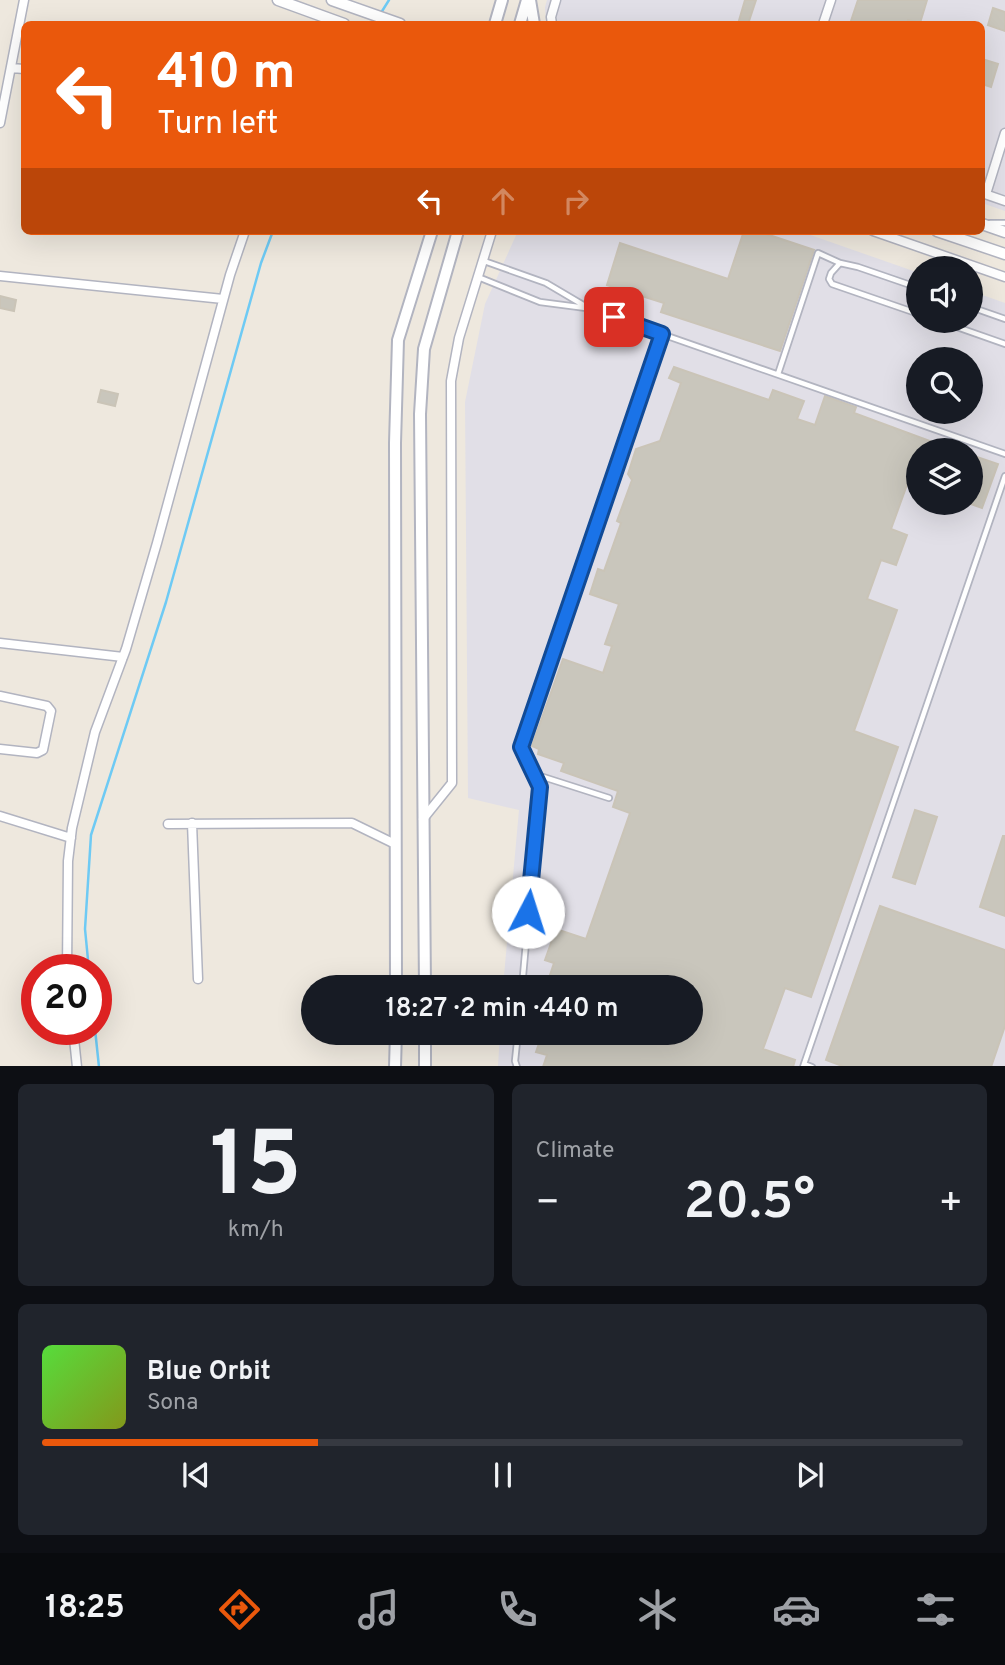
<!DOCTYPE html>
<meta charset="utf-8">
<style>
body{margin:0;font-family:Overpass,sans-serif;background:#20242c;color:#f1f3f6;height:100vh;display:flex;flex-direction:column;font-size:26px;white-space:nowrap}
*{box-sizing:border-box;margin:0}
p{font-size:23px;color:#9ea1a6}
.icon{flex:none;width:38px;height:38px;fill:none;stroke:currentColor;stroke-width:2;stroke-linecap:round;stroke-linejoin:round}
.map{position:relative;height:1066px;overflow:hidden}
.details{display:flex;flex-direction:column;gap:18px;padding:18px;background:#0d0f14;flex:1}
.details>*{flex:none}
.hud{position:absolute;left:21px;top:21px;width:964px;height:214px;border-radius:10px;box-shadow:0 7px 28px #0002;background:#ea580c;color:#fff;overflow:hidden}
.buttons{position:absolute;left:906px;top:256px;display:grid;gap:14px}
.buttons a{display:grid;place-items:center;width:77px;height:77px;border-radius:50%;background:#171b24;box-shadow:0 7px 28px #0002;font-size:35px}
.speed{position:absolute;left:21px;top:954px;display:flex;gap:14px;font-size:35px;font-weight:700;text-align:center}
.speed>*{display:grid;place-content:center;width:91px;height:91px;border-radius:50%;background:#171b24;box-shadow:0 7px 28px #0002;line-height:1}
.speed .limit{border:10px solid #d22;background:#fff;color:#111}
.pin{position:absolute;display:grid;place-items:center;width:60px;height:60px;color:#fff;margin:-30px;border-radius:14px;box-shadow:0 4px 10px #0006}
.me{position:absolute;width:77px;margin:-38px;rotate:5deg;stroke-linejoin:round;filter:drop-shadow(0 0 5px #0008)}
.turn{display:flex;align-items:center;gap:24px;height:147px;padding:0 21px;font-size:32px}
.turn .icon{width:91px;height:91px;stroke-width:2.5}
.turn b{display:block;font-size:49px;line-height:60px}
.lanes{display:flex;align-items:center;height:66px;padding:0 21px;background:#0003;justify-content:center;gap:35px;direction:ltr}
.lanes .off{opacity:.35}
.big{font-size:52px;font-weight:600;line-height:1.1}
.details .card{flex:1;display:flex;flex-direction:column;justify-content:center;gap:10px;min-width:0;padding:0 24px;border-radius:10px;background:#20242c}
.details .dial{align-items:center;gap:0}
.dial b{font-size:91px;line-height:1}
.song{display:flex;align-items:center;gap:21px}
.cover{width:84px;height:84px;border-radius:10px;background:linear-gradient(135deg,hsl(110 70% 55%),hsl(70 70% 35%))}
.played{height:7px;border-radius:4px;background:linear-gradient(90deg,#ea580c 30%,#363941 30%)}
.keys{display:flex;justify-content:space-around;direction:ltr}
.heat{display:flex;justify-content:space-between;align-items:center;font-size:38px;direction:ltr}
.details .tiles{flex:1;display:grid;gap:18px;grid-template-columns:1fr 1fr}
.card:last-child{grid-column:span 2}
.trip{position:absolute;left:301px;top:975px;width:402px;height:70px;border-radius:35px;background:#171b24;box-shadow:0 7px 28px #0002;font-weight:600;line-height:70px;text-align:center}
.dock{display:flex;height:112px;justify-content:space-around;align-items:center;background:#090b0e;color:#9ea1a6}
.dock .icon{width:49px;height:49px}
.dock .current{color:#ea580c}
.dock b{font-size:32px;color:#f1f3f6}
.map>svg:first-child{display:block}
.industrial{fill:#e1dfe7;fill-rule:evenodd}
.lines{fill:none;stroke-linecap:round;stroke-linejoin:round}
.stream{stroke:#6ecaf4;stroke-width:2.5}
.building{fill:#c9c6bc;stroke:#cac4b7;stroke-width:2}
.service-casing{stroke:#b2b4c0;stroke-width:8}
.minor-casing{stroke:#b2b4c0;stroke-width:11}
.tertiary-casing{stroke:#b2b4c0;stroke-width:13}
.secondary-casing{stroke:#b2b4c0;stroke-width:14}
.service{stroke:#fff;stroke-width:4.5}
.minor{stroke:#fff;stroke-width:8}
.tertiary{stroke:#fff;stroke-width:10}
.secondary{stroke:#fff;stroke-width:10}
.route-casing{stroke:#114b97;stroke-width:18}
.route{stroke:#1a73e8;stroke-width:12}
</style>
<div class="map">
<svg width="1005" height="1067" viewBox="0 0 1005 1067">
<rect width="100%" height="100%" fill="#eee8de"/>
<path class="industrial" d="M547 0H1005V211L982 203V24H546L545 7Z
M518 231H799L919 273V320H971V291L1005 303V1066H498L500 1033 691 1032V987H503L519 810 468 798 465 402 485 304ZM919 359H971V411H919ZM919 450H971V502H919Z"/>
<g class="lines">
<path class="stream" d="M374 24 389 0
M89 970 85 929 91 835 166 602 261 263 273 231
M95 1029 99 1067"/>
</g>
<path class="building" d="M745 0H756L748 24H738Z
M858 0H927L920 23 908 20 907 24H850Z
M993 8 1005 12V31L988 25Z
M982 59 998 64 991 87 982 84Z
M744 231H757L814 250 780 351 661 312 664 303 607 285 620 243 728 279Z
M0 296 16 300 14 311 0 308Z
M674 367 769 400 773 390 804 401 797 419 815 425 825 396 856 407 854 413 954 450H919V485L908 482 891 529 907 535 896 565 881 560 867 599 897 610 854 731 898 747 811 997 785 988 763 1049 795 1060 793 1067H543L547 1055 536 1052 543 1032H691V987H546L554 963 545 960 556 929 586 939 630 813 613 807 618 791 561 771 564 763 538 754 539 749 532 746 563 659 603 673 612 646 605 644 619 604 590 594 598 569 604 571 621 523 617 521 632 480 628 474 636 449 660 441 681 383 669 378Z
M101 390 118 394 115 406 98 402Z
M971 455 998 464 982 508 971 504Z
M915 810 937 817 915 884 893 877Z
M1003 836H1005V916L980 907Z
M880 906 1005 950V1026L991 1067H845L826 1060Z"/>
<g class="lines">
<defs>
<path id="service" d="M990 223H1005
M484 261 546 283 590 309 1005 454
M478 277 540 302 586 308
M919 288 858 267 840 263 831 273 829 279 832 284 919 314
M971 307 1005 319
M937 320 1005 344
M778 374 818 253 840 263
M534 774 609 798
M522 987 540 787 521 747 662 334
M804 1064 812 1067
M517 1067 515 1061 518 1032
M803 1067 1005 476"/>
<path id="minor" d="M552 24 551 17 556 0
M823 24 831 0
M11 68 24 69
M0 123 24 0
M982 193 1005 201
M986 194 1005 133
M873 231 1005 277
M0 276 223 299
M0 643 123 657
M0 696 47 706 51 711 43 750 37 753 0 749
M0 816 71 838
M423 819 452 783 451 381 459 338 492 231
M192 823 198 979
M168 824 352 823 395 844
M67 970 68 861 72 828 95 732 126 649 157 543 230 275 245 231
M73 1029 77 1067"/>
<path id="tertiary" d="M278 0 344 24
M332 0 400 24
M982 224 1005 232
M937 231 1005 254"/>
<path id="secondary" d="M530 0 534 24
M495 24 502 0
M520 24 527 0
M396 987 395 443 398 340 432 231
M425 987 420 414 424 349 458 231
M395 1067 396 1032
M425 1067V1032"/>
</defs>
<use href="#service" class="service-casing"/>
<use href="#minor" class="minor-casing"/>
<use href="#tertiary" class="tertiary-casing"/>
<use href="#secondary" class="secondary-casing"/>
<use href="#service" class="service"/>
<use href="#minor" class="minor"/>
<use href="#tertiary" class="tertiary"/>
<use href="#secondary" class="secondary"/>
</g>
<g class="lines">
<defs>
<path id="route" d="M528 912 540 787 521 747 662 334 614 317"/>
</defs>
<use href="#route" class="route-casing"/>
<use href="#route" class="route"/>
</g>
</svg>
<div class="buttons">
<a><svg class="icon" aria-label="sound" viewBox="0 0 24 24"><path d="M4 9h4l5-4v14l-5-4H4zM17 9q2 3 0 6"/></svg></a>
<a><svg class="icon" aria-label="search" viewBox="0 0 24 24"><circle cx="10" cy="10" r="6"/><path d="M15 15l6 6"/></svg></a>
<a><svg class="icon" aria-label="layers" viewBox="0 0 24 24"><path d="M12 4l9 5-9 5-9-5zM3 14l9 5 9-5"/></svg></a>
</div>
<div class="speed"><div class="limit">20</div></div>
<div class="pin" style="left:614px;top:317px;background:#d93025"><svg class="icon" aria-label="arrive" viewBox="0 0 24 24"><path d="M6 21V4h12l-3 4 3 4H6"/></svg></div>
<svg class="me" style="left:528px;top:912px" viewBox="-20 -20 40 40"><circle r="19" fill="#fff"/><path d="M0-13L10 11 0 6-10 11z" fill="#1a73e8"/></svg>
<div class="trip">18:27 · 2 min · 440 m</div>
<div class="hud">
<div class="turn"><svg class="icon" aria-label="left" viewBox="0 0 24 24"><path d="M17 20v-9H6M10 6l-5 5 5 5"/></svg><div><b>410 m</b>Turn left</div></div>
<div class="lanes"><svg class="icon" aria-label="left" viewBox="0 0 24 24"><path d="M17 20v-9H6M10 6l-5 5 5 5"/></svg><svg class="icon off" aria-label="ahead" viewBox="0 0 24 24"><path d="M12 20V5M6 11l6-6 6 6"/></svg><svg class="icon off" aria-label="right" viewBox="0 0 24 24"><path d="M7 20v-9h11M14 6l5 5-5 5"/></svg></div>
</div>
</div>
<section class="details">
<div class="tiles">
<div class="card dial"><b>15</b><p>km/h</p></div>
<div class="card"><p>Climate</p>
<div class="heat"><a>−</a><b class="big">20.5°</b><a>+</a></div>
</div>
<div class="card">
<div class="song"><i class="cover"></i><div><b>Blue Orbit</b><p>Sona</p></div></div>
<div class="played"></div>
<div class="keys"><svg class="icon" aria-label="previous" viewBox="0 0 24 24"><path d="M18 5L8 12l10 7zM5 5v14"/></svg><svg class="icon" aria-label="pause" viewBox="0 0 24 24"><path d="M8 5v14M16 5v14"/></svg><svg class="icon" aria-label="next" viewBox="0 0 24 24"><path d="M6 5l10 7-10 7zM19 5v14"/></svg></div>
</div>
</div>
</section>
<nav class="dock">
<b>18:25</b>
<svg class="icon current" aria-label="directions" viewBox="0 0 24 24"><path d="M12 3l9 9-9 9-9-9zM9 14v-3h6M13 9l2 2-2 2"/></svg>
<svg class="icon" aria-label="music" viewBox="0 0 24 24"><path d="M9 18V5l10-2v13"/><circle cx="6" cy="18" r="3"/><circle cx="16" cy="16" r="3"/></svg>
<svg class="icon" aria-label="phone" viewBox="0 0 24 24"><path d="M5 4h4l2 5-3 2q2 4 5 5l2-3 5 2v4C11 20 4 13 5 4z"/></svg>
<svg class="icon" aria-label="climate" viewBox="0 0 24 24"><path d="M12 3v18M4 7l16 10M4 17L20 7"/></svg>
<svg class="icon" aria-label="car" viewBox="0 0 24 24"><path d="M5 17H2v-5l4-1 3-4h7l3 4 3 1v5h-3M9 17h6M6 11h13"/><circle cx="7" cy="17" r="2"/><circle cx="17" cy="17" r="2"/></svg>
<svg class="icon" aria-label="filters" viewBox="0 0 24 24"><path d="M4 7h16M4 17h16"/><circle cx="9" cy="7" r="2"/><circle cx="15" cy="17" r="2"/></svg>
</nav>
